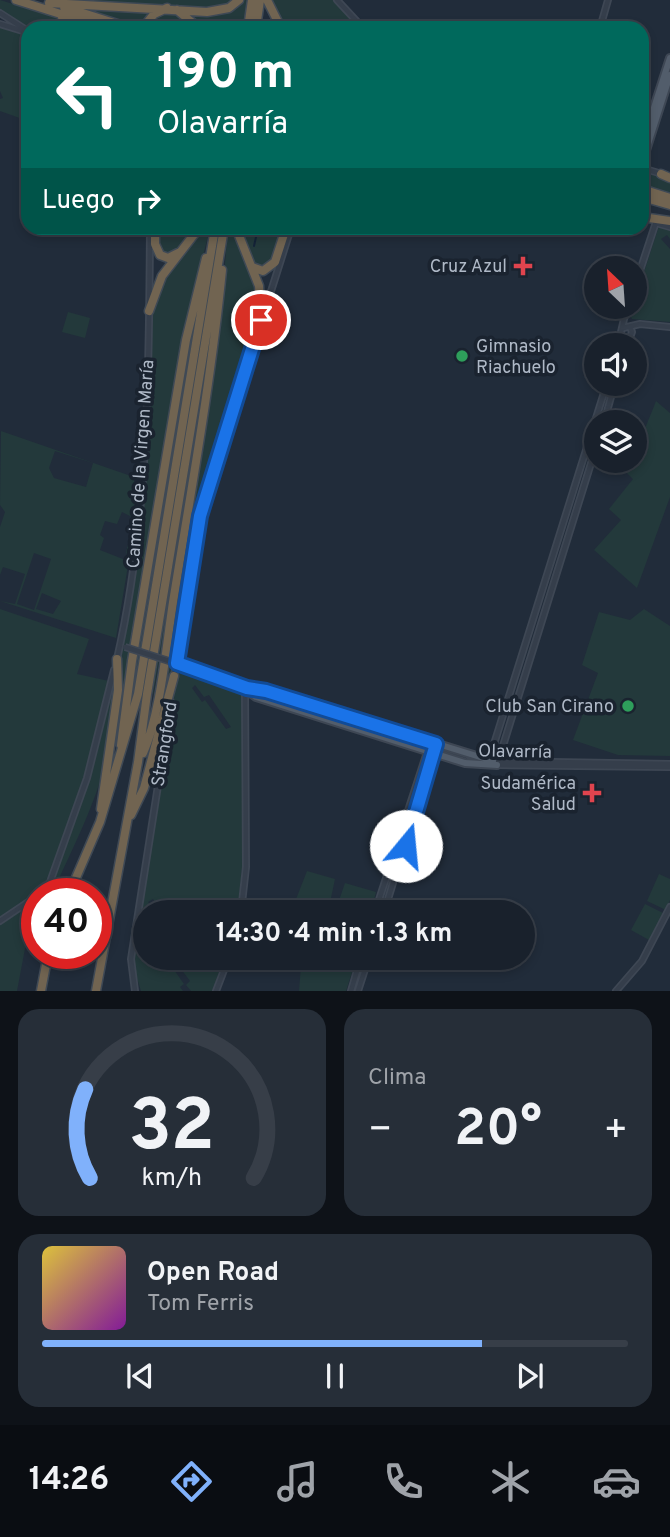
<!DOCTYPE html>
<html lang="es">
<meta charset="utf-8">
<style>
body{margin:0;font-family:Overpass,sans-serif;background:#262e38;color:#f1f3f6;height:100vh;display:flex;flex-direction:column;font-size:26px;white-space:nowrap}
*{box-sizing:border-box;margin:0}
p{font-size:23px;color:#9fa3a9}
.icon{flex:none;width:38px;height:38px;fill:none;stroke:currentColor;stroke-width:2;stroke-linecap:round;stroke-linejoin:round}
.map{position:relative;height:991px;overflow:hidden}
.panel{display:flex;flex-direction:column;gap:18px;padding:18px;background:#0e1218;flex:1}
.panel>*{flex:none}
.banner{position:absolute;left:21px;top:21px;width:628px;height:214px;border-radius:21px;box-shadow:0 4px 10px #0003,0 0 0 2px #373e48;background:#00695c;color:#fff;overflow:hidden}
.needle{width:46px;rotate:335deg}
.controls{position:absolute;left:584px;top:256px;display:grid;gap:14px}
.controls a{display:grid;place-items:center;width:63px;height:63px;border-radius:50%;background:#19212c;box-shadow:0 4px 10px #0003,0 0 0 2px #373e48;font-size:35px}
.speed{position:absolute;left:21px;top:878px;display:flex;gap:14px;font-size:35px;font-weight:700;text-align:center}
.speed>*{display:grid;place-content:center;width:91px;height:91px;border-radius:50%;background:#19212c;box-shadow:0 4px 10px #0003,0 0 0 2px #373e48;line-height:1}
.speed .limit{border:10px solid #d22;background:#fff;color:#111}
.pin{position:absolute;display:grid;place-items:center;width:60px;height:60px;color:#fff;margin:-30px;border:4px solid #fff;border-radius:50%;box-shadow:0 2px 7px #0007}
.me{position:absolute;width:77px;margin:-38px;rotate:17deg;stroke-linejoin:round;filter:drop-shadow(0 0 5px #0008)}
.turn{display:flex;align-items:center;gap:24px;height:147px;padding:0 21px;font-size:32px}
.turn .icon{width:91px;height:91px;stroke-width:2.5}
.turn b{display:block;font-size:49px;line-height:60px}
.then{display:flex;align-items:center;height:66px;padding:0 21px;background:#0003;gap:14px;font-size:26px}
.big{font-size:52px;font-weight:700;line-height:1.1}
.panel .tile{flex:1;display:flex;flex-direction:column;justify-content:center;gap:10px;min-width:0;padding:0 24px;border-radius:21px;background:#262e38}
.panel .dial{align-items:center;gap:0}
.dial svg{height:182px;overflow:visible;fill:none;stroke:#373e48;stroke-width:7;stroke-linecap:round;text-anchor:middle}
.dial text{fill:#f1f3f6;stroke:none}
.song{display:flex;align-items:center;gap:21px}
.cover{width:84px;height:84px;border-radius:10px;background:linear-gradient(135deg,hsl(50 70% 55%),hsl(290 70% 35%))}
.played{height:7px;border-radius:4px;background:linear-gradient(90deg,#80b1fb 75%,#373e48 75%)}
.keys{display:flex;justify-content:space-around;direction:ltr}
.heat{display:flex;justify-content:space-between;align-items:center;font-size:38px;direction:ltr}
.panel .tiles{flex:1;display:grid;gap:18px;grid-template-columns:1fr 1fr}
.tile:last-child{grid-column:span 2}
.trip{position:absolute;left:133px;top:900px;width:402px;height:70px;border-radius:35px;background:#19212c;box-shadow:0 4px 10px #0003,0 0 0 2px #373e48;font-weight:700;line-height:70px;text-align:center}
.menu{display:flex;height:112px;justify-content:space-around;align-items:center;background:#0a0d12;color:#9fa3a9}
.menu .icon{width:49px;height:49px}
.menu .current{color:#80b1fb}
.menu b{font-size:32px;color:#f1f3f6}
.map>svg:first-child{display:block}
.green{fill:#23393b;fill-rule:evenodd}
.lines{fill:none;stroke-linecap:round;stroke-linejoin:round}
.stream{stroke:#142338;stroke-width:2}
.minor-casing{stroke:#3e4754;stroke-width:8}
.major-casing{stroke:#3e4754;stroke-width:10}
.highway-casing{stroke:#3f4955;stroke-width:11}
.minor{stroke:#353e4b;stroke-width:4.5}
.major{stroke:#525d6b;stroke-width:6}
.highway{stroke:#716451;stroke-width:8}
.minor-bridge-casing{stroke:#3e4754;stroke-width:8;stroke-linecap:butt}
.minor-bridge{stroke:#353e4b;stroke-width:4.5}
.route-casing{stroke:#114b97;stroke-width:18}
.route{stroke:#1a73e8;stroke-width:12}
.health-dot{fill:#e0444e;stroke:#1a232f;stroke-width:2.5}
.leisure-dot{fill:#2e9e5b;stroke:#1a232f;stroke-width:2.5}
.labels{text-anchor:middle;stroke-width:7;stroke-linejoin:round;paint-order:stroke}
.poi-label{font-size:18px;fill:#afb9c7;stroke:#1a232f;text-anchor:end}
.street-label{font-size:18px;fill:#afb9c7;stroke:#1a232f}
</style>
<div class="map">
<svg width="670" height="991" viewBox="0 0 670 991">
<rect width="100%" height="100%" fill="#212c3a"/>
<path class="green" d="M0 0 52 16 75 28H28L0 10Z
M55 0H236C215 15 86 4 55 0Z
M243 0H249L245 28H202L183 11 199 14Z
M269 0H334L360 28H285L278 20Z
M76 9 156 10 137 28Z
M172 10 197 28H147L157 16Z
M0 27 28 35V99L20 101 24 109 28 107 24 114 28 121 0 111V99L3 98 0 91Z
M647 173 670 181V193L642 184V174L648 176Z
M659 226 670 230V239L667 235 661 239 670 249V322L632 319 630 315Z
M157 228H196L179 251 163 255 158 247Z
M201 228H210L193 296 118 738 121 655 141 523 152 310 159 285Z
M228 228H234L257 286 259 320 198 515 172 669 153 745 218 345Z
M238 228H284L273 261 265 268 253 264Z
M200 297 139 664 131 692 134 662 188 340Z
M215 299 213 344 153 697 154 666Z
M68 312 90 318 85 338 62 332Z
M656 401 670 413V497L637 588 594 550 621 520 609 509 633 479 622 468 629 460H635C635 450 651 415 656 401Z
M1 431 131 476 134 480 135 523 116 638 0 601 15 604 25 574 3 567 0 575V527L5 512 0 505ZM55 451 93 463 86 487 54 478 49 468ZM122 512 134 518 126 553 130 555 128 561 100 550 104 538 100 535 105 521 117 524ZM34 553 51 559 34 610 17 604ZM42 593 61 601 53 614 36 609Z
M0 609 89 639 77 674 109 681 84 777 48 880 41 889 0 918Z
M644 609 670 626V756L618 755 573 740 598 673 582 665 599 612 630 620Z
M183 669 242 689C242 762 249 840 237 912H162L153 899 148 902 155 912H145V957H165L184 984 180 987 183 991H141L133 966 134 954 176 677ZM195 685 204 697 209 695 231 727 226 729 205 700 202 702 192 688Z
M116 673C114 694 115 717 111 738 102 791 77 839 55 887L50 894H43L52 884 97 752Z
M253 690 420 742 419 746 253 694Z
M307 871 335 879 328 912H291Z
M659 874 670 879V900L666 910 647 901Z
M345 883 376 892 371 912H335Z
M37 899V919L27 938 17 991H0V925Z
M645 904 663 913 649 940 631 930Z
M172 957H225L212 991H191L186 985 190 981Z
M332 957H357L346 991H299L301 966 309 972 332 962Z"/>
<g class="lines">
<path class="stream" d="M254 246 258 228"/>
<defs>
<path id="minor" d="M337 0 363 28
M0 13 28 31
M0 24 26 32
M600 28 608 0
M642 168 662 174
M656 223 670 227
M635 286 656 222
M624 319 628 306
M623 328 640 324 670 327
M618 345 624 319
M627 345 632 332 630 327
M604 422 615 383
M597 444 497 765 670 767
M117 659C149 518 149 371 150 228
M174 676 200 516 291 228
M489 760 607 383
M498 761 670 764
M39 894 50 882 87 778 114 670
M241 912 246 867 245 689
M375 912 430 743
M384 912 436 744
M0 921 37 896
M135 991 131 959 171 702
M216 991 229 957
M351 991 361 957
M358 991 369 957
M616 991 642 961 670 907"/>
<path id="major" d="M642 145 670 58
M642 163 670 75
M177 663C205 672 232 679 256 697L465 763 497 765
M247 688 266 691 493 761"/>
<path id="highway" d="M16 0 105 28
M267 0 281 28
M49 3 207 12 229 8 239 0
M64 7 130 28
M177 10 199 28
M62 17 78 28
M143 28 154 14 167 8
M248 28 252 0
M256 28 260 0
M661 174 670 178
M642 189 670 198
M642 197 670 205
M642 217 670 221
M155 228V244L160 255 168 258 178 253
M236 228 259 286 261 320
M252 267 263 271 275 262 286 228
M149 311 162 276 199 228
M121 745 132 661 186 340 206 258
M143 753C161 713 166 647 173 602 191 491 211 381 222 270
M101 809 118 690 117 659
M131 815 144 788 174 676
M69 894 100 822 138 694 215 228
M41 991 48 954
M96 991 138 762 147 694 224 228"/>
</defs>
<use href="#minor" class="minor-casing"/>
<use href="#major" class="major-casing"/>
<use href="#highway" class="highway-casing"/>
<use href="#minor" class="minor"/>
<use href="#major" class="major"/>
<use href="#highway" class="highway"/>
<defs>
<path id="minor-bridge" d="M125 647 172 662"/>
</defs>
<use href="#minor-bridge" class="minor-bridge-casing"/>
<use href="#minor-bridge" class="minor-bridge"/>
</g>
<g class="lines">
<defs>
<path id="route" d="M261 320 200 516 177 663 247 688 266 691 436 744 406 846"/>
</defs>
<use href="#route" class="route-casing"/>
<use href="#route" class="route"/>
</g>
<g class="health-dot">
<path d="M519.5 255.5h7v7h7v7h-7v7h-7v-7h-7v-7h7z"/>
<path d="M588.5 782.5h7v7h7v7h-7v7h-7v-7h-7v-7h7z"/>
</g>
<g class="leisure-dot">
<circle cx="462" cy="356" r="7"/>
<circle cx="628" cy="706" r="7"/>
</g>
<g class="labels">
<g class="poi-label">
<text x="507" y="272">Cruz Azul</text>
<text x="476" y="352" text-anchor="start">Gimnasio<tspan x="476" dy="21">Riachuelo</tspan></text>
<text x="614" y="712">Club San Cirano</text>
<text x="576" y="789">Sudamérica<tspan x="576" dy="21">Salud</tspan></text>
</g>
<g class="street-label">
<text transform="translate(140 464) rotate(-86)" y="6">Camino de la Virgen María</text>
<text transform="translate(164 744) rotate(-81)" y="6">Strangford</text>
<text transform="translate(515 751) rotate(1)" y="6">Olavarría</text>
</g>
</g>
</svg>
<div class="controls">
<a><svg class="needle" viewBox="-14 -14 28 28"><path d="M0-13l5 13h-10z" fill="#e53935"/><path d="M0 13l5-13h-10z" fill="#9fa3a9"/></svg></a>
<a><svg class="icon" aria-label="sound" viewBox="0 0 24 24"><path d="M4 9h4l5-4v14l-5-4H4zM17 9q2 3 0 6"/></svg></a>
<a><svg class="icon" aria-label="layers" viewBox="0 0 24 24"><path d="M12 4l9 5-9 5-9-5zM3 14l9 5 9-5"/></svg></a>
</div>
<div class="speed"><div class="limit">40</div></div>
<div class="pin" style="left:261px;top:320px;background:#d93025"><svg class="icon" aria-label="arrive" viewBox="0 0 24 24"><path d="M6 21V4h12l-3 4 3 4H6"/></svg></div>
<svg class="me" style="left:406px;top:846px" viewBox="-20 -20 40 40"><circle r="19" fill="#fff"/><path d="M0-13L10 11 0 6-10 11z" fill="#1a73e8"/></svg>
<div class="trip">14:30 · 4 min · 1.3 km</div>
<div class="banner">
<div class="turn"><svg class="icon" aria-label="left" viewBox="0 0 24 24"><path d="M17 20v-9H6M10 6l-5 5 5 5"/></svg><div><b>190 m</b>Olavarría</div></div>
<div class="then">Luego<svg class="icon" aria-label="right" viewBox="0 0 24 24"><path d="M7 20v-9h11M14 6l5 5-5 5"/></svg></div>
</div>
</div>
<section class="panel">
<div class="tiles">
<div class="tile dial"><svg viewBox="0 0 100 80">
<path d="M14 69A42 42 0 1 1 86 69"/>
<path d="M14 69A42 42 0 0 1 12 30" stroke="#80b1fb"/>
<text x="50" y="56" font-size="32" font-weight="700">32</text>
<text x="50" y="72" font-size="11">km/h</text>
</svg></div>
<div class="tile"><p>Clima</p>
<div class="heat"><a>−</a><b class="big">20°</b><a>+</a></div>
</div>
<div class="tile">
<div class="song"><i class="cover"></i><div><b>Open Road</b><p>Tom Ferris</p></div></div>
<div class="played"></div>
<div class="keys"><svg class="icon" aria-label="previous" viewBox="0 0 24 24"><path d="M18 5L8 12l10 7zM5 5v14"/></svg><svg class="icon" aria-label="pause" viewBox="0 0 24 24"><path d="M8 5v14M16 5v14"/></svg><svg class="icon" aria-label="next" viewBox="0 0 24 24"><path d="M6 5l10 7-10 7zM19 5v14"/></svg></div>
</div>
</div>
</section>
<nav class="menu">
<b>14:26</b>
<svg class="icon current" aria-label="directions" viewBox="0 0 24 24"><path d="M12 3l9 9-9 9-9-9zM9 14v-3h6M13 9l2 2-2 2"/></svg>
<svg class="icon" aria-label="music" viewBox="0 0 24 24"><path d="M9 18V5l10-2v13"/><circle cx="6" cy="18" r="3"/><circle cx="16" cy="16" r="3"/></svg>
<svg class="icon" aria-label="phone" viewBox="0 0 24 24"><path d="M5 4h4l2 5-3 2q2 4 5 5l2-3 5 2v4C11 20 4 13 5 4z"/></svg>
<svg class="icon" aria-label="climate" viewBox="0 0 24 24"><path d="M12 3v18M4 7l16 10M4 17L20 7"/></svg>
<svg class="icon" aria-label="car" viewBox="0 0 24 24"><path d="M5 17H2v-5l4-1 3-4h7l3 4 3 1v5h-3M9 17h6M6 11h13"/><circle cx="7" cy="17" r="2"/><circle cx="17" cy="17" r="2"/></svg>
</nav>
